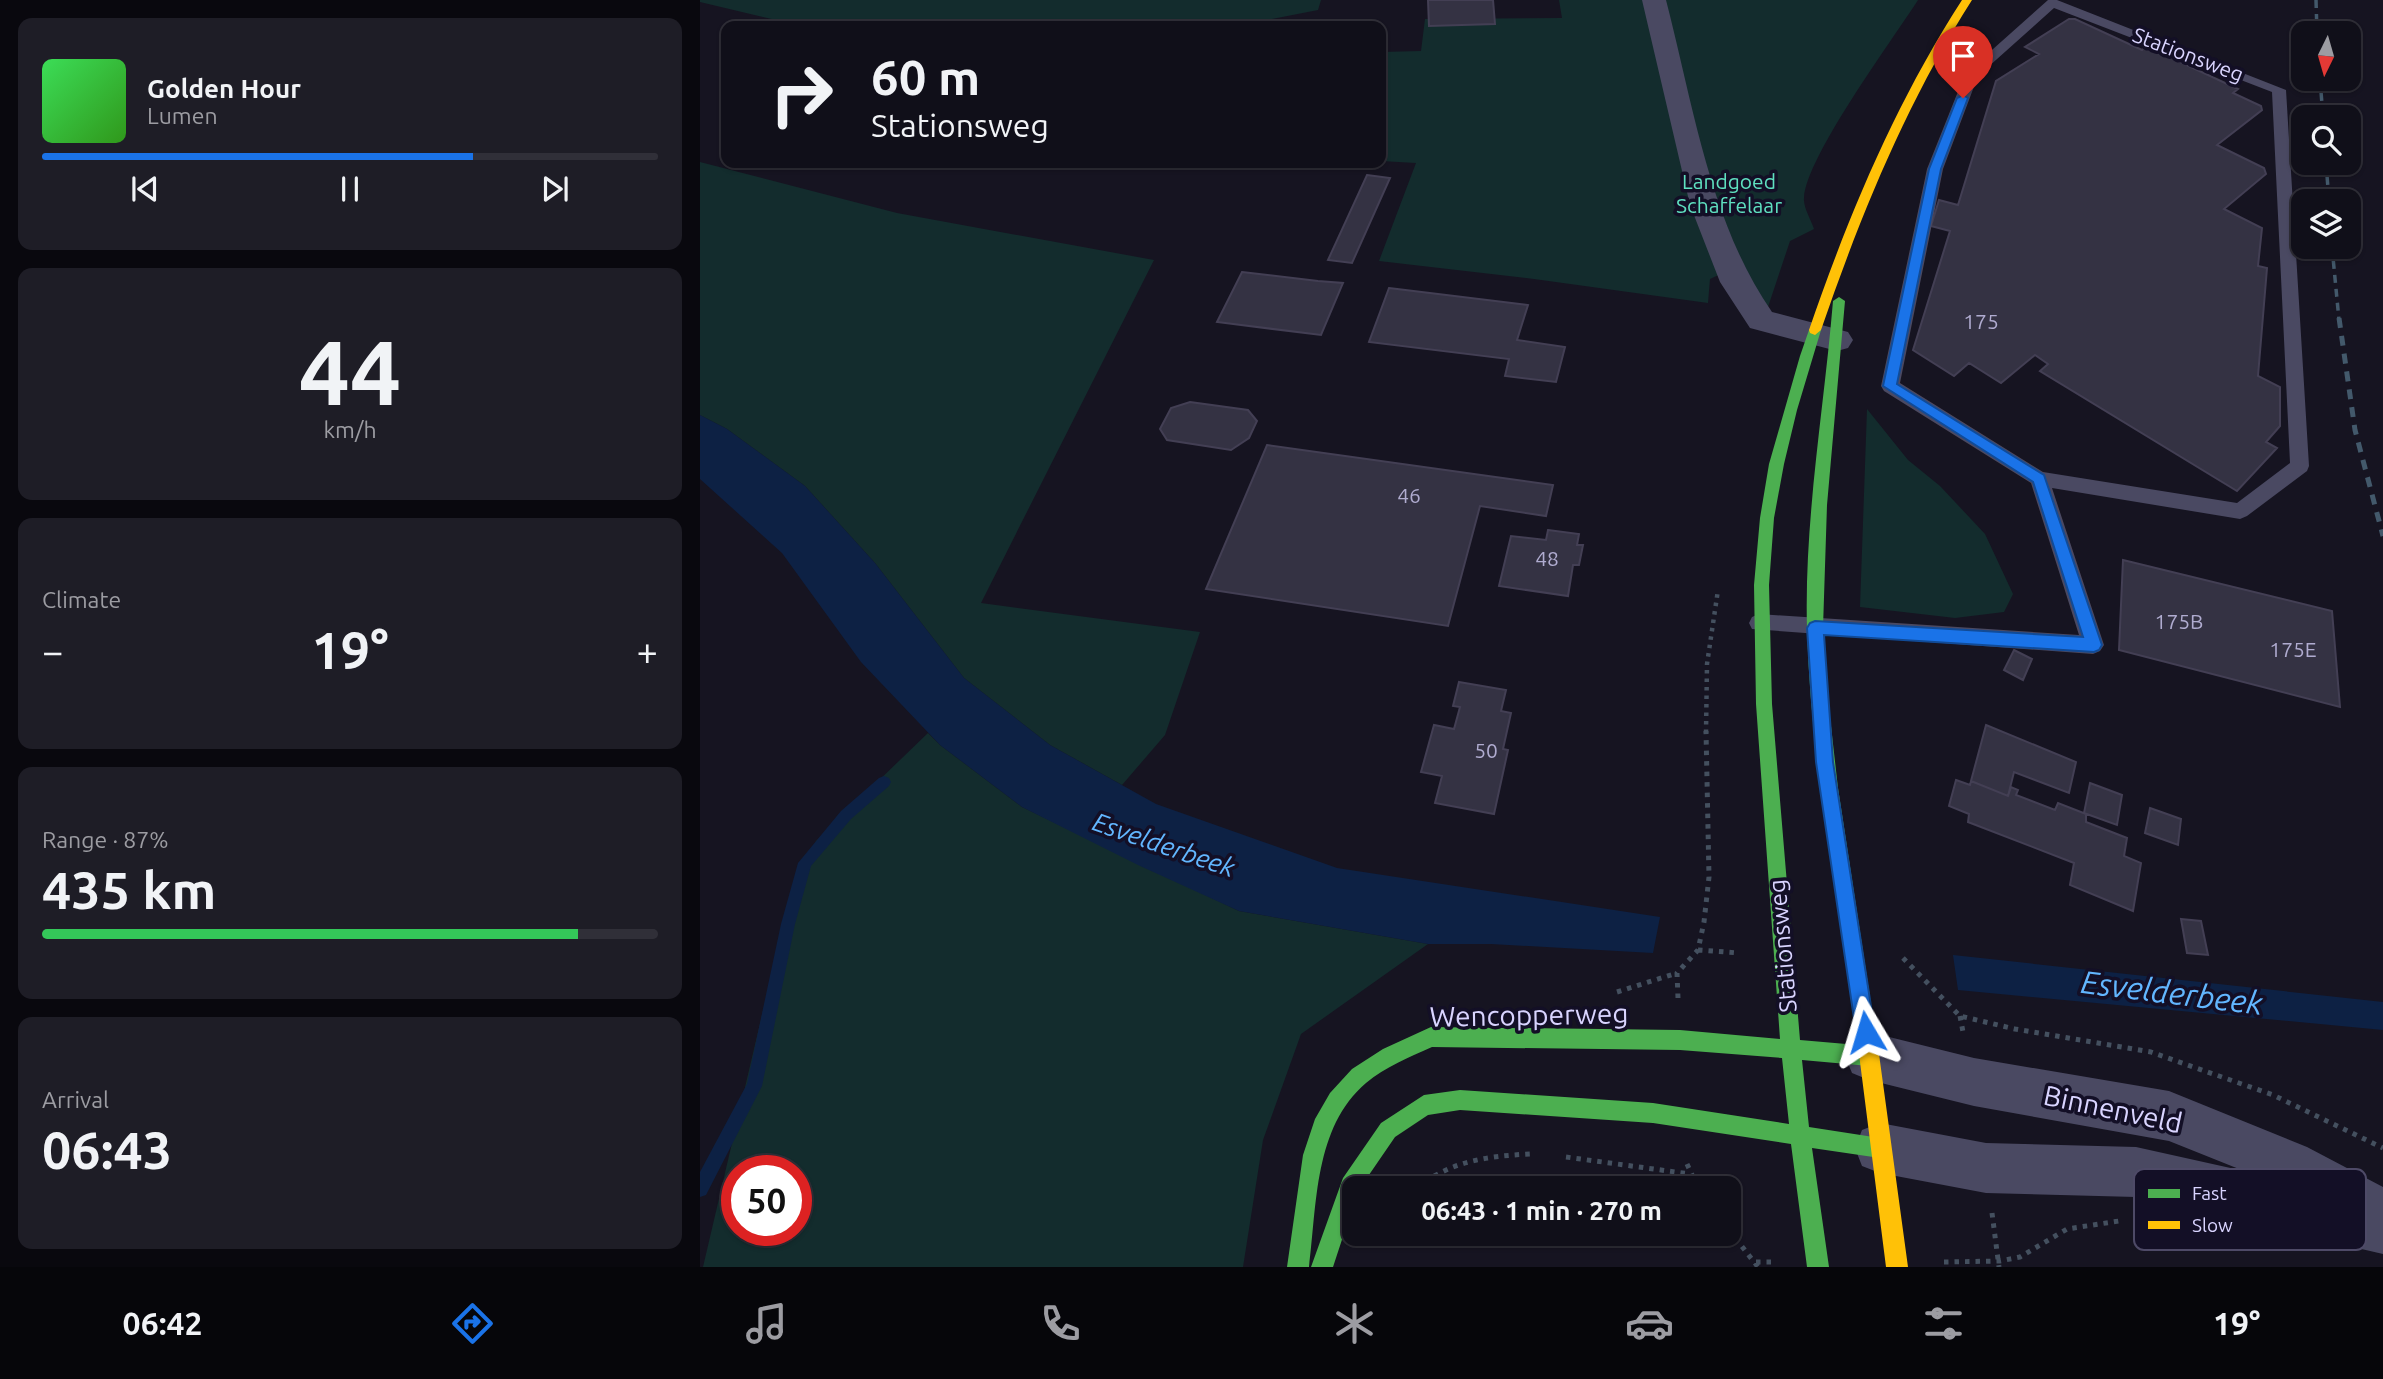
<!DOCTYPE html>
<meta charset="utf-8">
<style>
body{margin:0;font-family:Ubuntu,sans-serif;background:#1e1d26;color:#f1f3f6;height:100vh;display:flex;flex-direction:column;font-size:26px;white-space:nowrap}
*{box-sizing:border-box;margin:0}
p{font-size:23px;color:#9c9ca2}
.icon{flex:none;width:38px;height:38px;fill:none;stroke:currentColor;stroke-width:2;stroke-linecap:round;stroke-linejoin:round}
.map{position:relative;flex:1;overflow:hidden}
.drawer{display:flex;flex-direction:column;gap:18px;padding:18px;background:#09080e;width:700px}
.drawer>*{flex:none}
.hud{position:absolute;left:21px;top:21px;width:665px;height:147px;border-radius:14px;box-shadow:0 2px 5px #0004,0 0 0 2px #302f38;background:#100f19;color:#f1f3f6;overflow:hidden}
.needle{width:46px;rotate:185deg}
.tools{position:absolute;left:1591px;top:21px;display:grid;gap:14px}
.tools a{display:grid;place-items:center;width:70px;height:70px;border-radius:14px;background:#100f19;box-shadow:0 2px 5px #0004,0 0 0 2px #302f38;font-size:35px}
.speed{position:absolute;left:21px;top:1155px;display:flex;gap:14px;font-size:35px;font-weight:700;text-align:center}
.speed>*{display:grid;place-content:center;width:91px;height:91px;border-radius:50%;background:#100f19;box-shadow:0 2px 5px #0004,0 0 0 2px #302f38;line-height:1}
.speed .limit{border:10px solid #d22;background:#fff;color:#111}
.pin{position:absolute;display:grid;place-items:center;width:60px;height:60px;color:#fff;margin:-72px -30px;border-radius:50% 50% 50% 0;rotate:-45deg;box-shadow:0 0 7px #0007}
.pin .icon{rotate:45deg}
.me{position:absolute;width:77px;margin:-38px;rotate:353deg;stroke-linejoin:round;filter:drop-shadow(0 0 5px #0008)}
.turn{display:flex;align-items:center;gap:24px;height:147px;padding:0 35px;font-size:32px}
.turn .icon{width:91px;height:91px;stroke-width:2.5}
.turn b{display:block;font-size:49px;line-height:60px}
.big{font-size:52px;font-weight:600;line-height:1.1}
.drawer .widget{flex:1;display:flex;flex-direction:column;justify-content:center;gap:10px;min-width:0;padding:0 24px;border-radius:14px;background:#1e1d26}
.drawer .dial{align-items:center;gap:0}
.dial b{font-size:91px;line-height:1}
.song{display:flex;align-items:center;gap:21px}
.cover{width:84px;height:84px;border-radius:10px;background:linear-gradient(135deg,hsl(130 70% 55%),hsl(110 70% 35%))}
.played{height:7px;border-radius:4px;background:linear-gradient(90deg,#1a73e8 70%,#302f38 70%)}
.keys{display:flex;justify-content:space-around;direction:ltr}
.heat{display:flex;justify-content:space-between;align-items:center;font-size:38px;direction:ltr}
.charge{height:10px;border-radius:5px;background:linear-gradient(90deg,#34c759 87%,#302f38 0)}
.trip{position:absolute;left:642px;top:1176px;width:399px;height:70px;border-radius:14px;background:#100f19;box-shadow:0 2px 5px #0004,0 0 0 2px #302f38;font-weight:600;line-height:70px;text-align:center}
.dock{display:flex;height:112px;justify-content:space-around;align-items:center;background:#06060a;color:#9c9ca2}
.dock .icon{width:49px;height:49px}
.dock .on{color:#1a73e8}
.dock b{font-size:32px;color:#f1f3f6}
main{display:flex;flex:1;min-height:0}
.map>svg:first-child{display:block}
.green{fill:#132c2d;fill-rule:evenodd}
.water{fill:#0d2144}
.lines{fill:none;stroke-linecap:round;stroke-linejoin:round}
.stream{fill:#0d2144;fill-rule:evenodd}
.building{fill:#343243;stroke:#433f54;stroke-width:2}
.path-far1{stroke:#44505f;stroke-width:4.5;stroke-dasharray:3.5 5;stroke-linecap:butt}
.path{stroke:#44505f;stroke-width:5;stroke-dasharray:4.5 6;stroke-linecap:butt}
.lane{fill:#4a4962;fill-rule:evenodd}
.street{fill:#4a4962;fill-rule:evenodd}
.fast{fill:#4caf50;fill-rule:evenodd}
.slow{fill:#ffc107;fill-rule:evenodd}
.rail-far1{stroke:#43596b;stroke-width:3.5;stroke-dasharray:8 6;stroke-linecap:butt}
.rail{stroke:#43596b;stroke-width:5;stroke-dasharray:10 8;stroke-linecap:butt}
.route{fill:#1a73e8;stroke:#114b97;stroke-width:2}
.labels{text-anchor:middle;stroke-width:7;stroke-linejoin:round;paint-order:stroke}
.far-street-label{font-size:21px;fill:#d9d4ff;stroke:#130f26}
.far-park-label{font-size:21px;fill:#5fe0c0;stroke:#130f26}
.number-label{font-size:21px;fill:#b0acd0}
.street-label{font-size:24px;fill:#d9d4ff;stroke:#130f26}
.water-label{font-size:26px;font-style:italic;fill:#62b6ff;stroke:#130f26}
.near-street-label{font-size:28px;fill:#d9d4ff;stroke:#130f26}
.near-water-label{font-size:32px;font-style:italic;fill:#62b6ff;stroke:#130f26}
.key{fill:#130f26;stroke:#4e4a67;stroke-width:2}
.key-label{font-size:19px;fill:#d9d4ff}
</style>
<main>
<section class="drawer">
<div class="widget">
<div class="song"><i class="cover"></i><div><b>Golden Hour</b><p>Lumen</p></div></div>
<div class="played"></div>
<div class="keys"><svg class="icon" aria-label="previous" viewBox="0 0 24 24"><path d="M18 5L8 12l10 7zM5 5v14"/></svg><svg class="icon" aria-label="pause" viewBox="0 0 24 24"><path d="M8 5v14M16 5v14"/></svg><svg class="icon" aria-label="next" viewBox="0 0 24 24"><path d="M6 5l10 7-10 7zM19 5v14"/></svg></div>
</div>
<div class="widget dial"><b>44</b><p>km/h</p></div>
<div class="widget"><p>Climate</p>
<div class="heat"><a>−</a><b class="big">19°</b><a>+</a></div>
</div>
<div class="widget"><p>Range · 87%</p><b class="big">435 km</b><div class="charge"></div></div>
<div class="widget"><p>Arrival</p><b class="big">06:43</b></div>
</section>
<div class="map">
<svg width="1683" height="1267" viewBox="0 0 1683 1267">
<rect width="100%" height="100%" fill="#161421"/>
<path class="green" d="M0 0H621L618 10 572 19 569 26H101L0 2Z
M859 0H1218C1193 39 1106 157 1104 198 1103 207 1111 220 1114 229L1090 241 1067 310 1040 265 1010 279 1008 303 834 279 679 261 716 163 681 161V52L721 51 725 19 862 18Z
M0 162 197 213 454 260 281 603 500 632 465 735 422 785 350 745 264 678 175 563 105 486 27 429 0 415Z
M1167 409 1208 460 1240 486 1285 534 1313 594 1304 612 1255 618 1160 607Z
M228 733 240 745 322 807 539 911 728 944 601 1034 563 1140 543 1267H3L90 895 116 841ZM37 1171H96V1230H37Z"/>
<path class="water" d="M0 415 27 429 105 486 175 563 264 678 350 745 456 804 637 868 960 917 953 953 791 944H728L539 911 438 865 322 807 240 745 161 662 82 553 0 479Z
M1253 955 1683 1002V1030L1258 990Z"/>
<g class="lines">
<path class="stream" d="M184 776 189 778 191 782 189 786 151 819 111 866 95 924 62 1086 6 1195 0 1197V1172L47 1084 81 924 98 863 141 811 179 778Z"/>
</g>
<path class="building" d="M728 0H793L795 24 729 26Z
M1369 19H1375L1442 50 1446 46 1538 89 1533 93 1561 106 1562 110 1517 145 1564 168 1566 174 1524 209 1562 228 1558 266 1567 268 1558 376 1580 387V426L1566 442 1577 448 1537 491 1340 371 1348 364 1335 355 1301 383 1269 363 1254 376 1213 350 1250 231 1231 226 1239 200 1258 205 1296 81 1339 54 1325 47Z
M667 175 690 178 652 263 628 260Z
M542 272 618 281 643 283 621 335 517 322Z
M689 288 828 305 817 340 865 347 856 382 805 376 809 359 669 342Z
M490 402 548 410 557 421 549 438 531 450 467 440 460 429 471 408Z
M567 445 853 485 846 516 780 506 748 626 506 589Z
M848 530 879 534 877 545H883L879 565H873L868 596 799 586 811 536 846 540Z
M1423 560 1632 611 1640 707 1419 650Z
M1314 650 1332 659 1323 680 1304 670Z
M759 682 806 690 801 711 811 713 803 749 808 750 794 814 735 803 742 776 721 772 734 725 754 729 760 707 753 706Z
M1286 725 1376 762 1369 793 1314 772 1308 796 1271 781Z
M1256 780 1270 785 1271 781 1308 796 1311 787 1318 790 1316 795 1355 810 1358 803 1386 814V822L1427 838 1424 856 1441 863 1433 911 1370 885 1374 863 1268 822 1269 814 1249 806Z
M1390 783 1422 795 1417 825 1384 813Z
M1450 808 1481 819 1478 845 1445 833Z
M1481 919 1501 921 1508 955 1487 953Z"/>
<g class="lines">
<path class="path-far1" d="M1006 733 1007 664 1018 590"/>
<path class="path" d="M998 950 1039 953
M1203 958 1260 1016 1315 1029 1451 1052 1573 1095 1683 1148
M917 992 977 973
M978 998 977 973 998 950 1004 922 1009 877 1006 731
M1260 1016 1263 1032
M866 1157 990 1174
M987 1164 998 1188
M717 1188C750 1161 788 1156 830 1154
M1292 1213 1299 1267
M1029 1230 1058 1267
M1056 1262H1071
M1244 1262 1300 1261 1320 1257 1367 1229 1419 1221"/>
<path class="lane" d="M1348 0H1357L1586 90 1609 466 1607 471 1547 516 1540 519 1352 488 1404 645 1400 651 1393 654 1052 629 1049 623 1052 617 1059 614 1379 635 1331 483 1184 391 1181 386 1227 169 1265 74ZM1354 8 1572 92 1590 463 1537 503 1343 472 1200 383 1243 169 1278 76Z"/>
<path class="street" d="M942 0H966C993 104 1010 223 1072 312L1148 332 1153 340 1148 348 1137 351 1050 328 1020 282 990 205Z
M1169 1032 1274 1058 1469 1091 1607 1147 1683 1187V1254L1436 1197 1286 1193 1180 1173 1162 1166 1155 1148 1162 1130 1180 1123 1286 1143 1436 1147 1544 1171 1469 1141 1274 1106 1169 1080 1152 1073 1145 1056 1152 1039Z"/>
<path class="fast" d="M1139 297 1145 301 1127 505 1123 628 1126 682 1138 788 1179 1056 1176 1063 1169 1066 1102 1060 1109 1127 1180 1138 1187 1141 1190 1148 1187 1155 1180 1158 1112 1148 1129 1267H1107L1091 1144 953 1123 760 1110 728 1115 695 1137 660 1188H654V1203L633 1267H611L643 1178 681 1123 724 1095 760 1090 953 1103 1089 1124 1082 1058 980 1050 732 1047C710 1057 685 1067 666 1083 614 1127 617 1205 609 1267H587L603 1155 615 1119 630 1093 652 1069 683 1049 731 1027 980 1030 1080 1039 1056 704 1054 585 1060 518 1069 464 1100 356 1109 330 1115 325 1121 330 1097 410 1084 464 1074 518 1069 585 1072 704 1100 1040 1158 1045C1140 907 1111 769 1107 629 1104 519 1124 410 1133 301Z"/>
<path class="slow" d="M1262 0H1272C1206 104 1161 214 1121 330L1115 335 1110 333 1109 330C1149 214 1195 104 1262 0Z
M1169 1044 1176 1047 1179 1054 1208 1267H1186L1159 1054 1162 1047Z"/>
<path class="rail-far1" d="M1616 0 1617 33
M1620 79 1623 117
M1626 163 1629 201
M1632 247 1639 320"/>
<path class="rail" d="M1639 318 1655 430 1683 536"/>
</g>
<path class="route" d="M1263 95 1268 98 1241 169 1197 384 1344 475 1402 645 1399 650 1394 652 1124 635 1133 762 1175 1032 1172 1039 1166 1041 1159 1039 1156 1032 1116 762 1107 628 1110 623 1115 621 1383 637 1333 482 1183 386 1229 169 1257 98Z"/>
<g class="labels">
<g class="far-street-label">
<text transform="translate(1488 55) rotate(21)" y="7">Stationsweg</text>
</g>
<g class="far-park-label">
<text x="1029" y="189">Landgoed<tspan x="1029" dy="24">Schaffelaar</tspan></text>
</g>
<g class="number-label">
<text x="1281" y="329">175</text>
<text x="709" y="503">46</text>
<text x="847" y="566">48</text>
<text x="1479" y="629">175B</text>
<text x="1593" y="657">175E</text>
<text x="786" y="758">50</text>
</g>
<g class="street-label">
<text transform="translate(1083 946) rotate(-95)" y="8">Stationsweg</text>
</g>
<g class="water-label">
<text transform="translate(464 845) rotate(19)" y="9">Esvelderbeek</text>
</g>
<g class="near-street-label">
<text transform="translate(829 1015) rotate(-1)" y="10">Wencopperweg</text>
<text transform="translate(1413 1109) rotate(12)" y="10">Binnenveld</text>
</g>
<g class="near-water-label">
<text transform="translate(1472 993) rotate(7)" y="11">Esvelderbeek</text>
</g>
</g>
<rect x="1434" y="1169" width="232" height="81" rx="10" class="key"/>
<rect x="1448" y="1189" width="32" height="9" fill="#4caf50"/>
<rect x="1448" y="1221" width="32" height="8" fill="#ffc107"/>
<g class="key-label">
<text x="1492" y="1200">Fast</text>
<text x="1492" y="1232">Slow</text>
</g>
</svg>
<div class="tools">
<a><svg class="needle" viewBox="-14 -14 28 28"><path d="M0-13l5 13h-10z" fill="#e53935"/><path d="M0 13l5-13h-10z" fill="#9c9ca2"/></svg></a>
<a><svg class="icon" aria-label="search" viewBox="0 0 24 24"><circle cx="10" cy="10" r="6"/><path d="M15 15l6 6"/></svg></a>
<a><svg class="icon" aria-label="layers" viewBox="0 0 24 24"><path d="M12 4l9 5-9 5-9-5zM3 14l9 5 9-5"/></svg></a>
</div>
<div class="speed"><div class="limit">50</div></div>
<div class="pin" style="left:1263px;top:98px;background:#d93025"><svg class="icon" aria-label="arrive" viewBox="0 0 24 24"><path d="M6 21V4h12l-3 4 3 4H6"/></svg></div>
<svg class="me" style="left:1166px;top:1032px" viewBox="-20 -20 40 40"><path d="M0-17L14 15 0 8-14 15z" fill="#1a73e8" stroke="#fff" stroke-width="4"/></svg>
<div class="trip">06:43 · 1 min · 270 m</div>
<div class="hud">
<div class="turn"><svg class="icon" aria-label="right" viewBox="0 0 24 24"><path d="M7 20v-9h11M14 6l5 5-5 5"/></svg><div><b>60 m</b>Stationsweg</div></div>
</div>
</div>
</main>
<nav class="dock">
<b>06:42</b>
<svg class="icon on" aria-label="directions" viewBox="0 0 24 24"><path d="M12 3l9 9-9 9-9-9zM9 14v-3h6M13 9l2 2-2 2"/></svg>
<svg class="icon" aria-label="music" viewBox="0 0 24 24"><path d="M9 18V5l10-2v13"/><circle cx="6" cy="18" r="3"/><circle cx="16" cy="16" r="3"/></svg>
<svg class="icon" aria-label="phone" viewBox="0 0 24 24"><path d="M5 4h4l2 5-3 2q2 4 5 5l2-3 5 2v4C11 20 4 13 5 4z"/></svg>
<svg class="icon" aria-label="climate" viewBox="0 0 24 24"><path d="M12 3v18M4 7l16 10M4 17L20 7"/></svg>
<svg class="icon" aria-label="car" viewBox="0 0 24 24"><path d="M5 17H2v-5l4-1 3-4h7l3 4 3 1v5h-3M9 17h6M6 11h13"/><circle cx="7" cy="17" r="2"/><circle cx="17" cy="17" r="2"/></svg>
<svg class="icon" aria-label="filters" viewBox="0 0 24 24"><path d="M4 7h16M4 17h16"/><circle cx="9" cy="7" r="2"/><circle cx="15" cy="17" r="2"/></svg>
<b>19°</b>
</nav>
